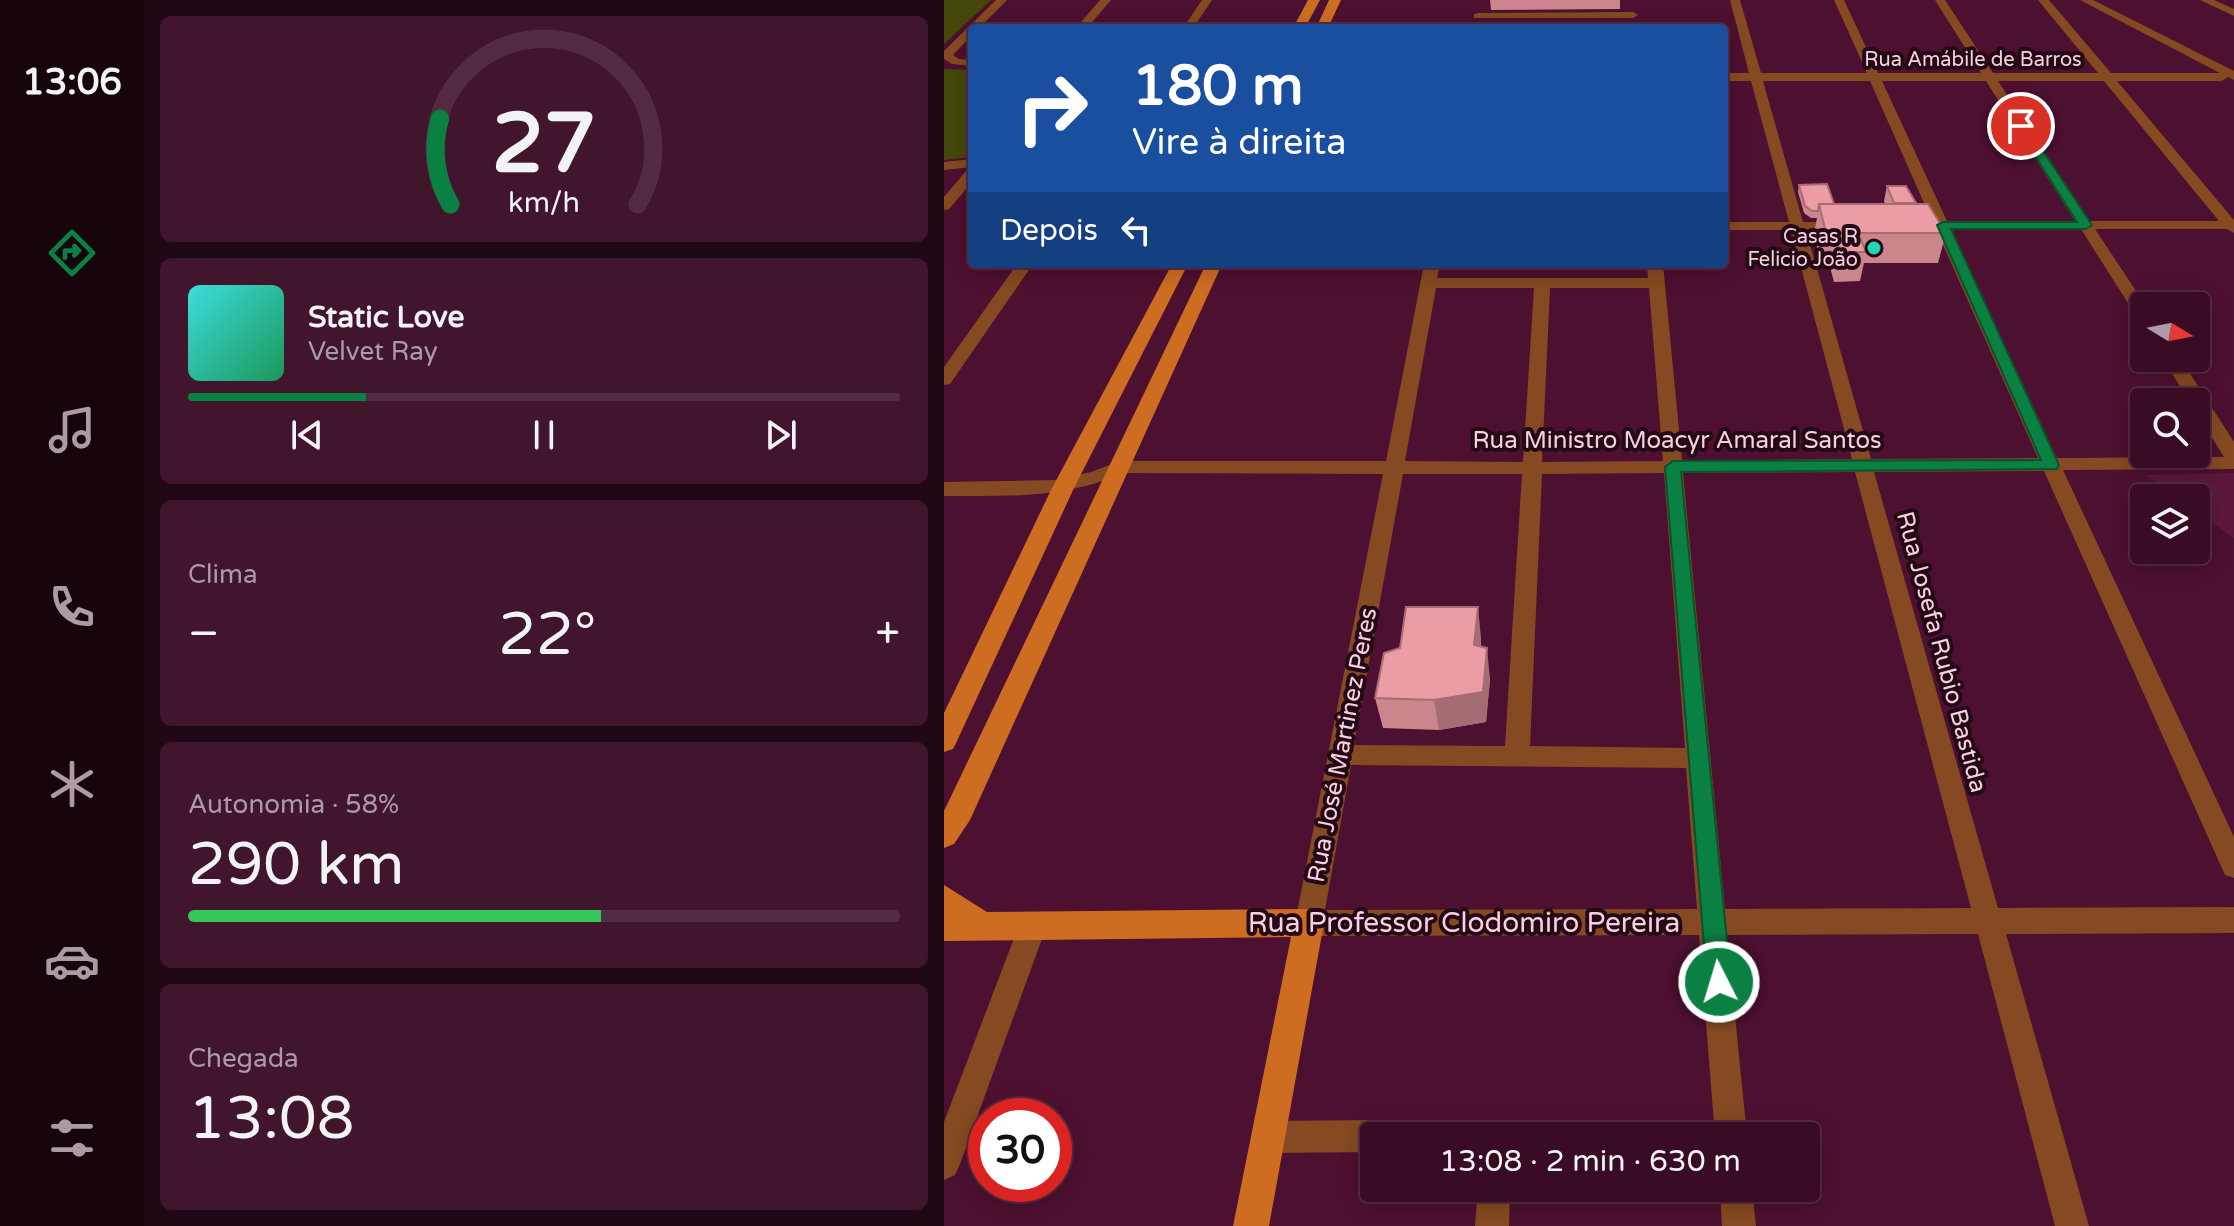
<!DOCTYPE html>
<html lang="pt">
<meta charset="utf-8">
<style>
body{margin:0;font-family:"Varela Round",sans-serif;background:#41152c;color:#f1f3f6;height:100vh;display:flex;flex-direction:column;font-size:30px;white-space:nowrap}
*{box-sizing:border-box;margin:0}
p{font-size:26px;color:#ab9ba6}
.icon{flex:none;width:44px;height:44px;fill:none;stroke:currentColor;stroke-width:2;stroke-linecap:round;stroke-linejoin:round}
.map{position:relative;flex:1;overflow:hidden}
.details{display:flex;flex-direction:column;gap:16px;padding:16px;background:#200714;width:800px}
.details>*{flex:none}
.banner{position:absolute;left:24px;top:24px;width:760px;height:244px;border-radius:8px;box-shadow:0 4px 20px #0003,0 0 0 2px #542c41;background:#1a4fa0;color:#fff;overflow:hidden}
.needle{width:52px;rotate:100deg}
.tools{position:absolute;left:1186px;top:292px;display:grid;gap:16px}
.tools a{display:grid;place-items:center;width:80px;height:80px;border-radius:8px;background:#3a0c24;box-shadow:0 4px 20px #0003,0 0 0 2px #542c41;font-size:40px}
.speed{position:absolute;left:24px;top:1098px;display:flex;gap:16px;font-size:40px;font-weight:700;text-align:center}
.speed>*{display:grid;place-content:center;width:104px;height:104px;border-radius:50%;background:#3a0c24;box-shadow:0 4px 20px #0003,0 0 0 2px #542c41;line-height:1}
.speed .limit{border:12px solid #d22;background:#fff;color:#111}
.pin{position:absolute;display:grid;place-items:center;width:68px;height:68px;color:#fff;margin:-34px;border:4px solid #fff;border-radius:50%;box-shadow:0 2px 8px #0007}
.me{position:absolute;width:88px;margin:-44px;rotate:355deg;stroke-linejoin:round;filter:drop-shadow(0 0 6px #0008)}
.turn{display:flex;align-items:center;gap:28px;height:168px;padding:0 32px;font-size:36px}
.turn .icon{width:104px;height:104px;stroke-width:2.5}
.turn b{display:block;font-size:56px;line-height:68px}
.then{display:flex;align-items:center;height:76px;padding:0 32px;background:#0003;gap:16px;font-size:30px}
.big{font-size:60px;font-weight:600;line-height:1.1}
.details .card{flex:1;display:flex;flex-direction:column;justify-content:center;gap:12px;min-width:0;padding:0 28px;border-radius:12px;background:#41152c}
.details .dial{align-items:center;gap:0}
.dial svg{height:208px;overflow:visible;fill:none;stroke:#542c41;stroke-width:7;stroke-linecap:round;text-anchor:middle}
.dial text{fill:#f1f3f6;stroke:none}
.song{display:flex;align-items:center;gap:24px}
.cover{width:96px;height:96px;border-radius:12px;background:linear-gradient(135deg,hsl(180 70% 55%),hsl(150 70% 35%))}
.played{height:8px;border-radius:4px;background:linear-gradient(90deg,#0b8043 25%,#542c41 25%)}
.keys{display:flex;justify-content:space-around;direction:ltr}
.heat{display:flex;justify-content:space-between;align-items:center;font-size:44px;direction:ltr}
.charge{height:12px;border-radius:6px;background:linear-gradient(90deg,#34c759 58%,#542c41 0)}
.trip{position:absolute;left:416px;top:1122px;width:460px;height:80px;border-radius:8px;background:#3a0c24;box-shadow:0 4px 20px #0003,0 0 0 2px #542c41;font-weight:600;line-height:80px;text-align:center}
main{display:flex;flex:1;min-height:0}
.tabs{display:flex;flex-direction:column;width:144px;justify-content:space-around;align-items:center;background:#17050e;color:#ab9ba6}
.tabs .icon{width:56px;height:56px}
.tabs .current{color:#0b8043}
.tabs b{font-size:36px;color:#f1f3f6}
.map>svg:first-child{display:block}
.built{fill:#5c183b}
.green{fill:#44480a}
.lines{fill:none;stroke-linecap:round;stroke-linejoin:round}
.minor{fill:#854a21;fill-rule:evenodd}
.major{fill:#cd6d22;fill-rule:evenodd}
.wall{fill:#cb868d}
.shaded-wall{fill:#a56d73}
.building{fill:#ec9ca4;stroke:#a56d73;stroke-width:2}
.route{fill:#0b8043;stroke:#07532c;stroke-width:2}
.poi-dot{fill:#24d5af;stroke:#240a16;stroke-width:3}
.labels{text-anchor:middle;stroke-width:8;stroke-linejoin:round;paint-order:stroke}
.far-street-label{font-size:20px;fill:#f7cfde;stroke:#240a16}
.far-poi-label{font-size:20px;fill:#f7cfde;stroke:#240a16;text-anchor:end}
.street-label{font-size:24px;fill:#f7cfde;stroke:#240a16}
.near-street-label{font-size:28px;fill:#f7cfde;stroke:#240a16}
</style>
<main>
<nav class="tabs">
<b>13:06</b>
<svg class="icon current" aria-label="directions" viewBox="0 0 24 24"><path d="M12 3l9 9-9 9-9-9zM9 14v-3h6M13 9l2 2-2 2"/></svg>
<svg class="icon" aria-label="music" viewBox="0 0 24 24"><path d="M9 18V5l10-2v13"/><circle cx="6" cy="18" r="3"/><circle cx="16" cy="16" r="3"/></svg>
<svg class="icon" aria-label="phone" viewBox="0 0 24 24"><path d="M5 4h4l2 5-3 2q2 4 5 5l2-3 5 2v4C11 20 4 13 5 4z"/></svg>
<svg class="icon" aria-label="climate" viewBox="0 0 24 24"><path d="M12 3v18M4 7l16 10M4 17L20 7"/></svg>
<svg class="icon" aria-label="car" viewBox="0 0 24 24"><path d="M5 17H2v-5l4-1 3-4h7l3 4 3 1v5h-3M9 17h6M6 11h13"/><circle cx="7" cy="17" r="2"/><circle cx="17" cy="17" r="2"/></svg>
<svg class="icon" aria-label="filters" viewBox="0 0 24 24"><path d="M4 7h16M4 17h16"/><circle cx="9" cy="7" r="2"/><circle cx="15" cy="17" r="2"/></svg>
</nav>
<section class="details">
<div class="card dial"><svg viewBox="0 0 100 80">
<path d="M14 69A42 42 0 1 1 86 69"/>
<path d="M14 69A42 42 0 0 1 10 36" stroke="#0b8043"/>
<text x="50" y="56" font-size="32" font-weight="700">27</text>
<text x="50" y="72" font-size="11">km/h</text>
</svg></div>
<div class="card">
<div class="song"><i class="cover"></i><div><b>Static Love</b><p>Velvet Ray</p></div></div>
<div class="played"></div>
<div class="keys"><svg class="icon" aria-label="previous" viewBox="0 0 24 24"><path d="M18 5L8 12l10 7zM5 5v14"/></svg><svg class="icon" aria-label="pause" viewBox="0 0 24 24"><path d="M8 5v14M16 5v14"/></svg><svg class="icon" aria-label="next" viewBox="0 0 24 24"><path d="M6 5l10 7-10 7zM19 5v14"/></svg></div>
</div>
<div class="card"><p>Clima</p>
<div class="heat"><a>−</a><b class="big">22°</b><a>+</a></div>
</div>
<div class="card"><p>Autonomia · 58%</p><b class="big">290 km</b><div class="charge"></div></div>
<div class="card"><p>Chegada</p><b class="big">13:08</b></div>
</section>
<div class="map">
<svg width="1290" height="1226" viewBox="0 0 1290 1226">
<rect width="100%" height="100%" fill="#4d1030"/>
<path class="built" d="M1290 473V538L1252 511V498H1233L1201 475Z"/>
<path class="green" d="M0 0H47L0 44Z
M0 69 28 70V157L0 160Z"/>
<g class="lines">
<path class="minor" d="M52 0H63L35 28H28V35L9 55 15 59 28 60V66L8 64 0 59V51Z
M156 0H167L143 28H132Z
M258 0H268L249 28H239Z
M786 0H796L817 73H923L890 0H900L934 73H1037L991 0H1001L1049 73H1154L1094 0H1105L1167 73H1276L1136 0H1149L1290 71V80L1284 77 1278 81H1173L1290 220V233L1283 229H1151L1202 306 1200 321 1194 319 1137 229H1007L1113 458 1280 457 1252 412V402H1246L1218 358H1236L1290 442V469L1119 470 1290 837V878L1281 875 1100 471 930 472 1054 908 1290 907V933L1062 934 1145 1226H1111L1034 934 783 935 803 1136H771L755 935 365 936 355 932 351 923 439 474 179 473C121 499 62 496 0 496V482L111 480 147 472 176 461H442L480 264H496L493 278H704L703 264H719L738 461 908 459 847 230H780V222H845L807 81H780V73H805ZM819 81H926L988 221 978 225 992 229 1094 458 927 459 862 230H899L906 226 899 222H859ZM938 81H1042L1131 221H1003ZM1054 81H1160L1275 221H1146ZM492 288H590L579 462 461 461ZM606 288H705L719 461 598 462ZM911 472 1027 908 781 909 739 473ZM720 473 741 748 586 746 598 474ZM459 474H578L561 746 410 745ZM407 765 742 768 753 909 381 910Z
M1256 0H1270L1290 9V16Z
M534 13 689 12 694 15 689 18H530V14Z
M28 159V167L0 170V162Z
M28 169V182L5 209 0 210V197L23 170Z
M73 264H89L6 384 0 385V367Z
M89 912 99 916 103 925 16 1164 11 1175 0 1180V1122L75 925 79 916Z
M430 1120 441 1125 446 1136H430V1152L324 1153 313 1148 308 1137 313 1126 324 1121Z
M517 1120H675L686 1125 691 1136H501L506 1125Z
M534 1188H566L565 1226H531Z
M776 1188H808L812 1226H778Z"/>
<path class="major" d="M364 0H376L361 28H349Z
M385 0H397L384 28H372Z
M228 264H244L130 488 13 741 9 749 0 752V713L108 488Z
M262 264H278L26 820 10 844 0 848V811Z
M0 885 43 912 365 909 376 913 380 923 325 1226H289L347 937 0 941Z"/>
</g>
<path class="wall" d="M546 0H676V9L547 10Z
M855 185 890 204H941L940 201 943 186 972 204 1002 233 994 263H920L916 281 890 282 885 263H876L870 233 873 218H867L860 213 854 192Z
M537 638V646L546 679 542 722 495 730 439 728 431 698Z"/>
<path class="shaded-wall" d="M534 607 537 638 534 676 530 645Z
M543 648 546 679 542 722 495 730 490 700Z"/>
<path class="building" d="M883 184 890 204H875L874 211H868L861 206 855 185Z
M943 186H962L972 203H950Z
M875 204H984L1002 233H914L922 252H896L890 233H882Z
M462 607H534L530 645 543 648 539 692 490 700 431 698 440 653 456 648Z"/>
<path class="route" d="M1077 123 1081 124 1148 225 1142 229H1007L1115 465 1113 469 737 472 787 982 783 990 775 994 766 990 763 982 721 467 729 461 1097 460 993 225 999 222H1133L1072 126Z"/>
<circle class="poi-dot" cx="930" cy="248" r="8"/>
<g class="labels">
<g class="far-street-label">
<text x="1029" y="66">Rua Amábile de Barros</text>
</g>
<g class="far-poi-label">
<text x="914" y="243">Casas R<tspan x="914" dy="23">Felicio João</tspan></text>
</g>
<g class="street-label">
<text x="733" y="448">Rua Ministro Moacyr Amaral Santos</text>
<text transform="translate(998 652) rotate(75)" y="8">Rua Josefa Rubio Bastida</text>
<text transform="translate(398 745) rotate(-79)" y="8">Rua José Martinez Peres</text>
</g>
<g class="near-street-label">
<text x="520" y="932">Rua Professor Clodomiro Pereira</text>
</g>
</g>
</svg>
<div class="tools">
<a><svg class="needle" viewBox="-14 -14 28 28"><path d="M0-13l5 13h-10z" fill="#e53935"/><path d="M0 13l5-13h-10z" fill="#ab9ba6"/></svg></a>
<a><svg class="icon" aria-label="search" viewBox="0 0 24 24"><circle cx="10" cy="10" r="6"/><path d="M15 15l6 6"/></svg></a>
<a><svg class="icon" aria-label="layers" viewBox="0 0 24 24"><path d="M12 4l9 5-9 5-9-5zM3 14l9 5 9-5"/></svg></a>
</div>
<div class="speed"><div class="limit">30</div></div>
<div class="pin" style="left:1077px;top:126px;background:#d93025"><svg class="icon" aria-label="arrive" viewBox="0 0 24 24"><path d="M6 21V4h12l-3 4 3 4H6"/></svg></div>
<svg class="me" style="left:775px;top:982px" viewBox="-20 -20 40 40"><circle r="17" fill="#0b8043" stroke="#fff" stroke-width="3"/><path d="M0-11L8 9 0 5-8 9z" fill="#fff"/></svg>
<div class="trip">13:08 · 2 min · 630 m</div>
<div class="banner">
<div class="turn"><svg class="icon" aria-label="right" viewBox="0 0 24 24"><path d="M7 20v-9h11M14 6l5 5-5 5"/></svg><div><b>180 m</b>Vire à direita</div></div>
<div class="then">Depois<svg class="icon" aria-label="left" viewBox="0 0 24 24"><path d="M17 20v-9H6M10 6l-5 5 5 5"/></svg></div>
</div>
</div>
</main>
